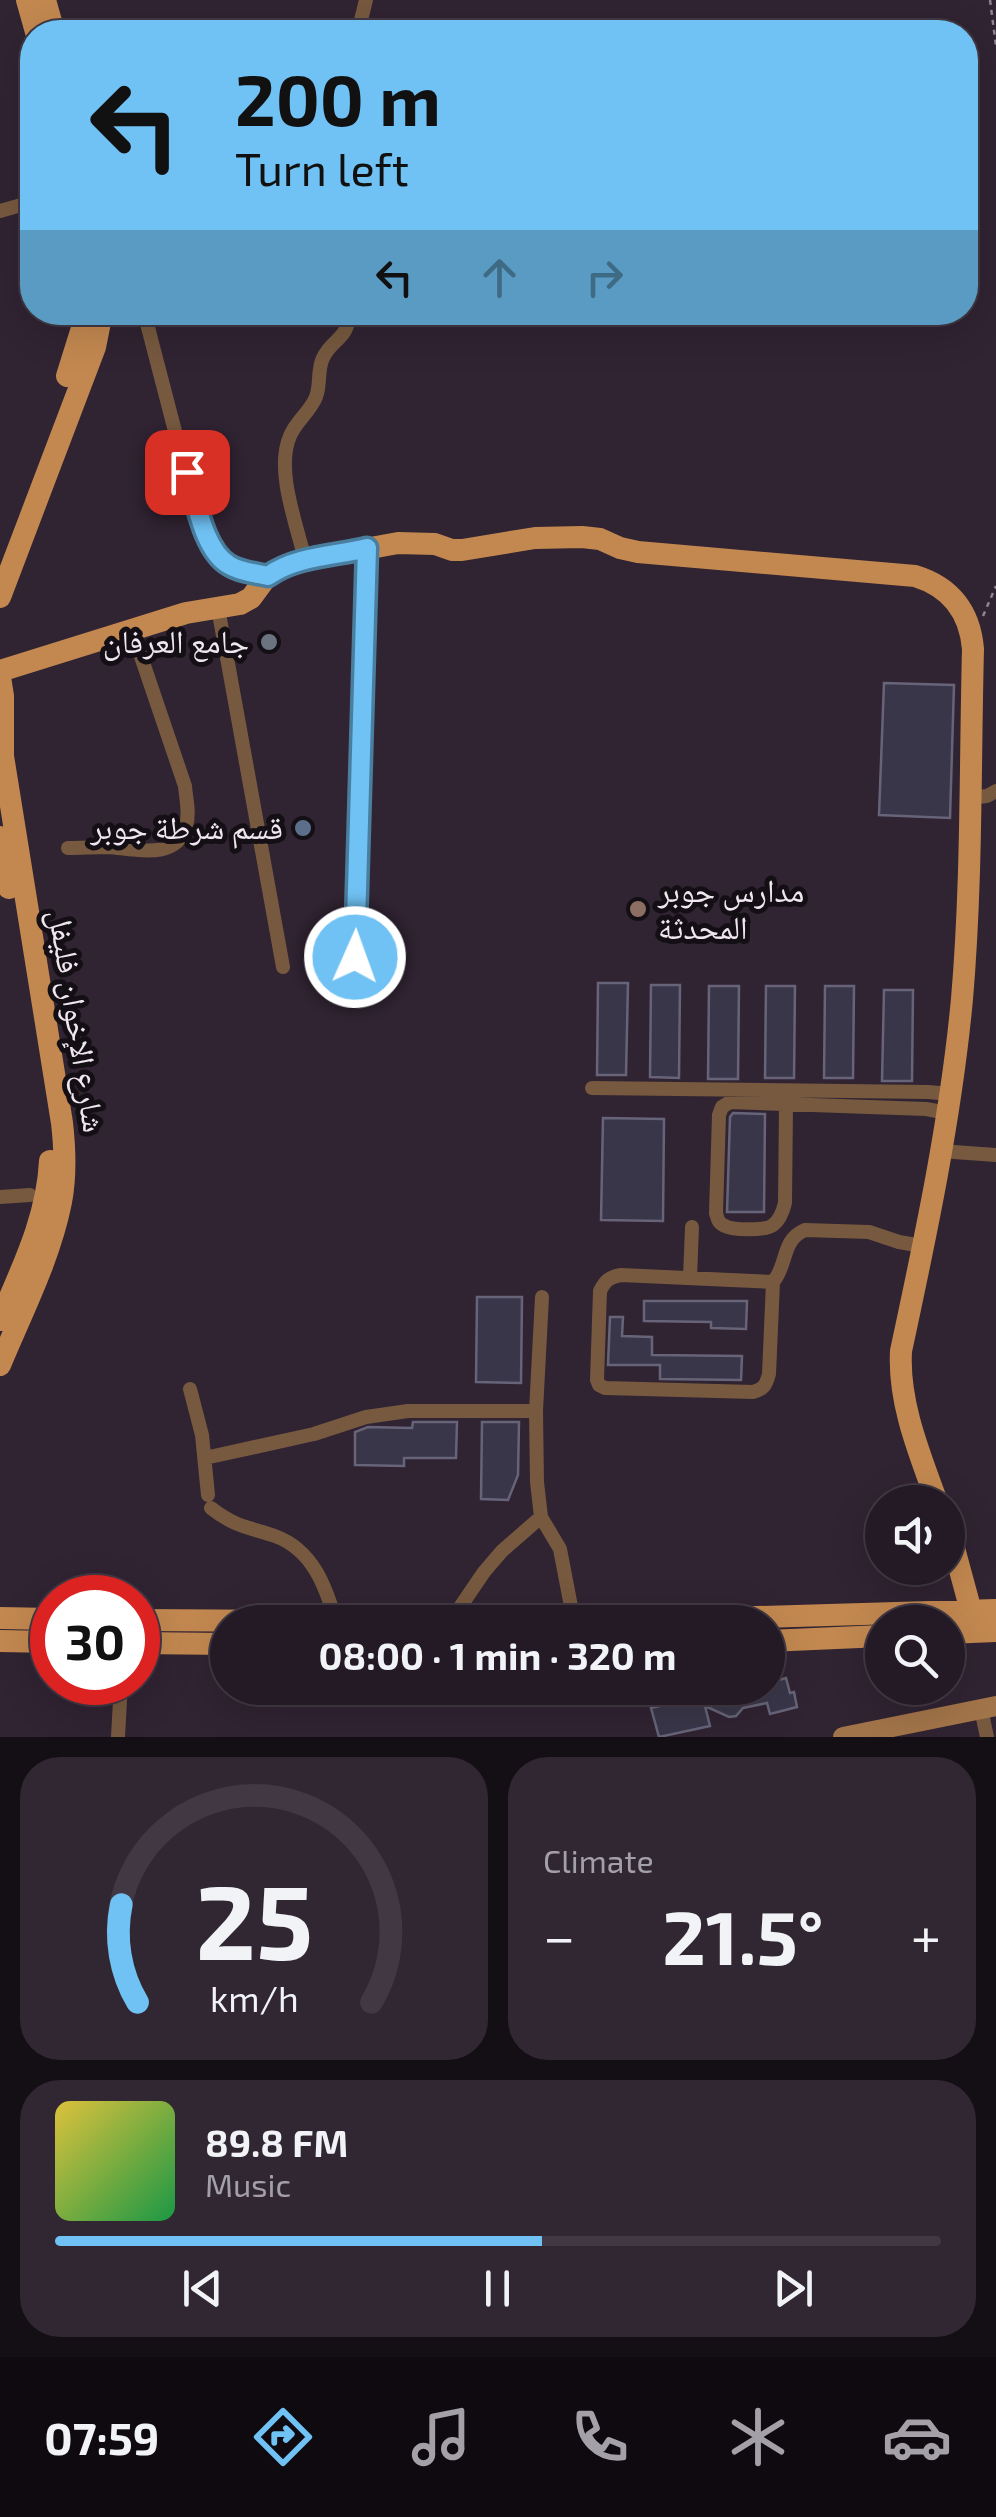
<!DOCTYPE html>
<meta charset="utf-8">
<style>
body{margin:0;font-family:"Exo 2","Noto Naskh Arabic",sans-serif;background:#302732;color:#f1f3f6;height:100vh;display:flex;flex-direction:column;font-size:38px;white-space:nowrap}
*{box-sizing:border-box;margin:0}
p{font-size:32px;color:#a3a1a7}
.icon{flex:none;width:55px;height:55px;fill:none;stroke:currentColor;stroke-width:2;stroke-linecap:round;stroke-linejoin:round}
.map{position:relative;height:1737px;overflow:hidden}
.sheet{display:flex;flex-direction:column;gap:20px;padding:20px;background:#140e15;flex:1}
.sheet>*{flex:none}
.guide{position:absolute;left:20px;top:20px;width:958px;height:305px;border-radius:40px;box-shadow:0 10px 40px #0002,0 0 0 2px #413843;background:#70c2f4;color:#111;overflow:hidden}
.buttons{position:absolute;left:865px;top:1485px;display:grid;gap:20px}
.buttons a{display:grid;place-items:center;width:100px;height:100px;border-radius:50%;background:#241a26;box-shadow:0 10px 40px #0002,0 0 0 2px #413843;font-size:50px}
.speed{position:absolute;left:30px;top:1575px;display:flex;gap:20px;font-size:50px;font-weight:700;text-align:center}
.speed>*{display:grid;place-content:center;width:130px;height:130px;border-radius:50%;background:#241a26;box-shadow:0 10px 40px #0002,0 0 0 2px #413843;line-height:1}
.speed .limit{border:15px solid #d22;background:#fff;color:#111}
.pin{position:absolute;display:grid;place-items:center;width:85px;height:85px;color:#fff;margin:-42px;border-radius:20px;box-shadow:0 5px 15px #0006}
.me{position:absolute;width:110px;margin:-55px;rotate:2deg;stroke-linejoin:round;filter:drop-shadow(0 0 8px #0008)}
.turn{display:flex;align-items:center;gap:35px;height:210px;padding:0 50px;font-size:45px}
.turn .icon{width:130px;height:130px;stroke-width:2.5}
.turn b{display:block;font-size:70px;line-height:85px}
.lanes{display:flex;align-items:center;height:95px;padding:0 50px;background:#0003;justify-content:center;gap:50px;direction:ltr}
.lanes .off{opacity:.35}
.big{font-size:75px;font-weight:700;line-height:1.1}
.sheet .card{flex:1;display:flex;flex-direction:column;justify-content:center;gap:15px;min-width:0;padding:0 35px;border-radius:40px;background:#302732}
.sheet .dial{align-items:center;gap:0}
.dial svg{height:260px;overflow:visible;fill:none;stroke:#413843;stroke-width:7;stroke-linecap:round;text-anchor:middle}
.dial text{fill:#f1f3f6;stroke:none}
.song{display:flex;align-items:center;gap:30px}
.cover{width:120px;height:120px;border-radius:15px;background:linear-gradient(135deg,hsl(50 70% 55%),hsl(140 70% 35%))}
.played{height:10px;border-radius:5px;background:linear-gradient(90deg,#70c2f4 55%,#413843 55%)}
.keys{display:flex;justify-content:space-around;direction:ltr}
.heat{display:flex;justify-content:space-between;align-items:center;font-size:55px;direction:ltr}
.sheet .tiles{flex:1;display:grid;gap:20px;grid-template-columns:1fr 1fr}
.card:last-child{grid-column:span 2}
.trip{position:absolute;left:210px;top:1605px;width:575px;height:100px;border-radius:50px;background:#241a26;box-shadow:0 10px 40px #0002,0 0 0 2px #413843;font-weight:700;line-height:100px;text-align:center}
.tab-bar{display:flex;height:160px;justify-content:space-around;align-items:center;background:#0e0a0f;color:#a3a1a7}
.tab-bar .icon{width:70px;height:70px}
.tab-bar .selected{color:#70c2f4}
.tab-bar b{font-size:45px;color:#f1f3f6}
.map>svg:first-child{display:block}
.building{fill:#393649;stroke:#676479;stroke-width:2.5}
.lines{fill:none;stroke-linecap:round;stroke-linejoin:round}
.path{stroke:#8e8390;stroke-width:2.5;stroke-dasharray:5 5;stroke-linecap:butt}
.minor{stroke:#76593f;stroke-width:14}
.secondary{stroke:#a27449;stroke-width:20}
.primary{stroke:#c38850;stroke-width:22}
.route-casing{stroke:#497e9f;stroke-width:25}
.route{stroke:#70c2f4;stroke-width:18}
.worship-dot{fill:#6b7280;stroke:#140f15;stroke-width:4}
.service-dot{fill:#5c6f8a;stroke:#140f15;stroke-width:4}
.education-dot{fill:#8d6e63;stroke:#140f15;stroke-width:4}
.labels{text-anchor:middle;stroke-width:10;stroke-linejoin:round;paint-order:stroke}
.poi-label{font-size:32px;fill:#efe6f0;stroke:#140f15;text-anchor:end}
.street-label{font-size:32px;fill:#efe6f0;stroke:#140f15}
</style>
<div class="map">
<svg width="996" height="1737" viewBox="0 0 996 1737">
<rect width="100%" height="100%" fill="#302332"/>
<path class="building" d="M884 683 954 685 950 818 879 815Z
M598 983H628L626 1075H597Z
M651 985H680L679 1078 650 1077Z
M709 986H739L738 1079H708Z
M766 986H795L794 1078H765Z
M825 986H854L853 1078H824Z
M884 990H913L912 1081H882Z
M733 1113 765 1114 764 1212H727L730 1117Z
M603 1118 664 1119 663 1221 601 1220Z
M477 1297H522L521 1383 476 1382Z
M644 1301H747L746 1329 711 1328V1322L644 1321Z
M610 1317H623L622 1336 652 1337V1355L742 1356 741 1380 660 1379V1365H608Z
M413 1422H457L456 1458H404V1466L355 1465V1432L368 1427 412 1428Z
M482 1422H519L518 1475 508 1500 481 1499Z
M786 1678 790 1693 794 1692 797 1707 770 1714 767 1703 743 1708 736 1716 729 1717 705 1706 710 1726 659 1737 651 1708 717 1692 716 1688H768V1683Z"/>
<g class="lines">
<path class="path" d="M990 0 996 46
M983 616 996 586"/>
<path class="minor" d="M358 32 366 0
M0 211 32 202
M144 312 176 435 210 545 227 564 240 570 268 575
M305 560C297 525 275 470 290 436 296 421 310 412 316 397 321 384 317 370 323 358 332 338 349 340 349 312
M218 608 283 967
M969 798 987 796 996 791
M68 848C81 848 95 847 109 847 134 849 177 861 186 826 190 813 186 799 185 786L132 630
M355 957 367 548
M592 1088 928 1092 951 1094
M786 1106 785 1203C783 1211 780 1220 773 1225 766 1231 732 1230 725 1226 718 1223 718 1220 716 1213L719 1115 722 1107 730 1102 926 1109 948 1113
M940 1151 996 1155
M0 1197 30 1195
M690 1278 692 1227
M773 1282 621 1275C609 1277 605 1281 600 1291L597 1380 599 1385 605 1388 753 1392C764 1389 766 1385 769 1374L773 1282C788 1265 781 1240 805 1230L869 1232 899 1242 922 1246
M542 1297 536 1411 537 1482 541 1517 560 1549 574 1622
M190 1389 202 1435 208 1495
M205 1458 314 1434 366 1417 408 1411H536
M211 1508C235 1527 249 1527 275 1536 313 1550 326 1587 336 1622
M450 1622 484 1572 502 1551 541 1517
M981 1709 987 1737
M118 1737 121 1682"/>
<path class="secondary" d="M843 1737 996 1706"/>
<path class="primary" d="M27 0 36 32
M45 0 54 32
M67 376 87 312
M0 597 95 347 102 312
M0 671 186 613 240 604 251 598 268 575 286 565 305 560 398 543 435 544 452 550H462L535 538 582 537 600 539 620 548 638 552 915 576C951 587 970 612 973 649 970 765 972 883 962 999 951 1117 926 1235 901 1351 898 1403 920 1455 937 1502
M0 677 3 696V756L62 1123C65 1149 66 1176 61 1202 50 1258 22 1312 0 1365
M0 837 9 888
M0 1320C22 1268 47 1219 50 1161
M948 1526 971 1611
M0 1618 52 1619
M138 1620 425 1622
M590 1622 996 1610
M948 1633 996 1631
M0 1641 52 1642
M768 1641 882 1636
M138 1643 228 1644"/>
</g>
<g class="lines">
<defs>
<path id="route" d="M187 472C196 499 203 550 229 565 240 572 255 573 268 576 296 556 334 556 367 548L355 957"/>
</defs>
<use href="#route" class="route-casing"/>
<use href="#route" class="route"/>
</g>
<circle class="worship-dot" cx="269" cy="642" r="10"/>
<circle class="service-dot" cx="303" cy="828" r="10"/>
<circle class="education-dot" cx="638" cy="909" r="10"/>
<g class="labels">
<g class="poi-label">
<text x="249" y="653">جامع العرفان</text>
<text x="283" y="839">قسم شرطة جوبر</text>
<text x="658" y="902" text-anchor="start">مدارس جوبر<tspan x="658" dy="37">المحدثة</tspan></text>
</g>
<g class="street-label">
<text transform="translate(77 1021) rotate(81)" y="11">شارع الإخوان فليفل</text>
</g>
</g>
</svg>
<div class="buttons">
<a><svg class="icon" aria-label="sound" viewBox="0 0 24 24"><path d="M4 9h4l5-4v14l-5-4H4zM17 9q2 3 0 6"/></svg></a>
<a><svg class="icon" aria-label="search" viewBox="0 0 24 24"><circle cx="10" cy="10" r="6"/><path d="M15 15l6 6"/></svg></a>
</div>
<div class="speed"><div class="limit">30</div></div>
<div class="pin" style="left:187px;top:472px;background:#d93025"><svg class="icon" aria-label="arrive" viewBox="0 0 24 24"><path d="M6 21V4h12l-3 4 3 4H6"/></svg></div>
<svg class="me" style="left:355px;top:957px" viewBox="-20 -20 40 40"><circle r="17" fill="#70c2f4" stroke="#fff" stroke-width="3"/><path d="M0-11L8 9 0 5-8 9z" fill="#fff"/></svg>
<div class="trip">08:00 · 1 min · 320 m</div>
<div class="guide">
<div class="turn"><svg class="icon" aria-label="left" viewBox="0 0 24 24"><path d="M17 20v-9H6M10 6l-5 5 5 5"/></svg><div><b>200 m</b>Turn left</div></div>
<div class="lanes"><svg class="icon" aria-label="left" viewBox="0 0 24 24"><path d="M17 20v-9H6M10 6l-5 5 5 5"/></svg><svg class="icon off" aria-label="ahead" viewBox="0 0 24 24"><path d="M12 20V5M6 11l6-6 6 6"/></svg><svg class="icon off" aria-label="right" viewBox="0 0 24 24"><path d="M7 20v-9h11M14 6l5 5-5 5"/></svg></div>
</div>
</div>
<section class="sheet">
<div class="tiles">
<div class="card dial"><svg viewBox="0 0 100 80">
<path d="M14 69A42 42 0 1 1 86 69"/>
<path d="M14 69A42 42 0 0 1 9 39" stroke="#70c2f4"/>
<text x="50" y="56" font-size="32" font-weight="700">25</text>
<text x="50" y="72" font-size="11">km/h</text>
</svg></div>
<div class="card"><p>Climate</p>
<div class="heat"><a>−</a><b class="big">21.5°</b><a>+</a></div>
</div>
<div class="card">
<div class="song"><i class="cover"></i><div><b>89.8 FM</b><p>Music</p></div></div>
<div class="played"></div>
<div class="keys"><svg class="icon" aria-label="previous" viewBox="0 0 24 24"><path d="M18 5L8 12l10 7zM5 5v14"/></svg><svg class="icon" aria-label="pause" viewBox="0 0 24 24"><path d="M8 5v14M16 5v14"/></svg><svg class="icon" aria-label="next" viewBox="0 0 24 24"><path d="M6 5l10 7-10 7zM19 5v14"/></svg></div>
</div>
</div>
</section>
<nav class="tab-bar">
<b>07:59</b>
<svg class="icon selected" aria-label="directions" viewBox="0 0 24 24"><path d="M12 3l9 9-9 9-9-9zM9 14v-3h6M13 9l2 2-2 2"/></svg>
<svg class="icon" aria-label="music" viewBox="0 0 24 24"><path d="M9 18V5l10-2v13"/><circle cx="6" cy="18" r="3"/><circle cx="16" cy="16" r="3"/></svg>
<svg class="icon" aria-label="phone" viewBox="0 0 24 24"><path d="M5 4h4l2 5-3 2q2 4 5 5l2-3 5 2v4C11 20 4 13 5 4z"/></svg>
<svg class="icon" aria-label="climate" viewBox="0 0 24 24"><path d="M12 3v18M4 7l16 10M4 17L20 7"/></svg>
<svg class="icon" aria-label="car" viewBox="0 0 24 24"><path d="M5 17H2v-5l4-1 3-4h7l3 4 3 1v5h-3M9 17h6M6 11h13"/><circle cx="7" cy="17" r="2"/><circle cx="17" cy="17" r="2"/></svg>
</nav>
